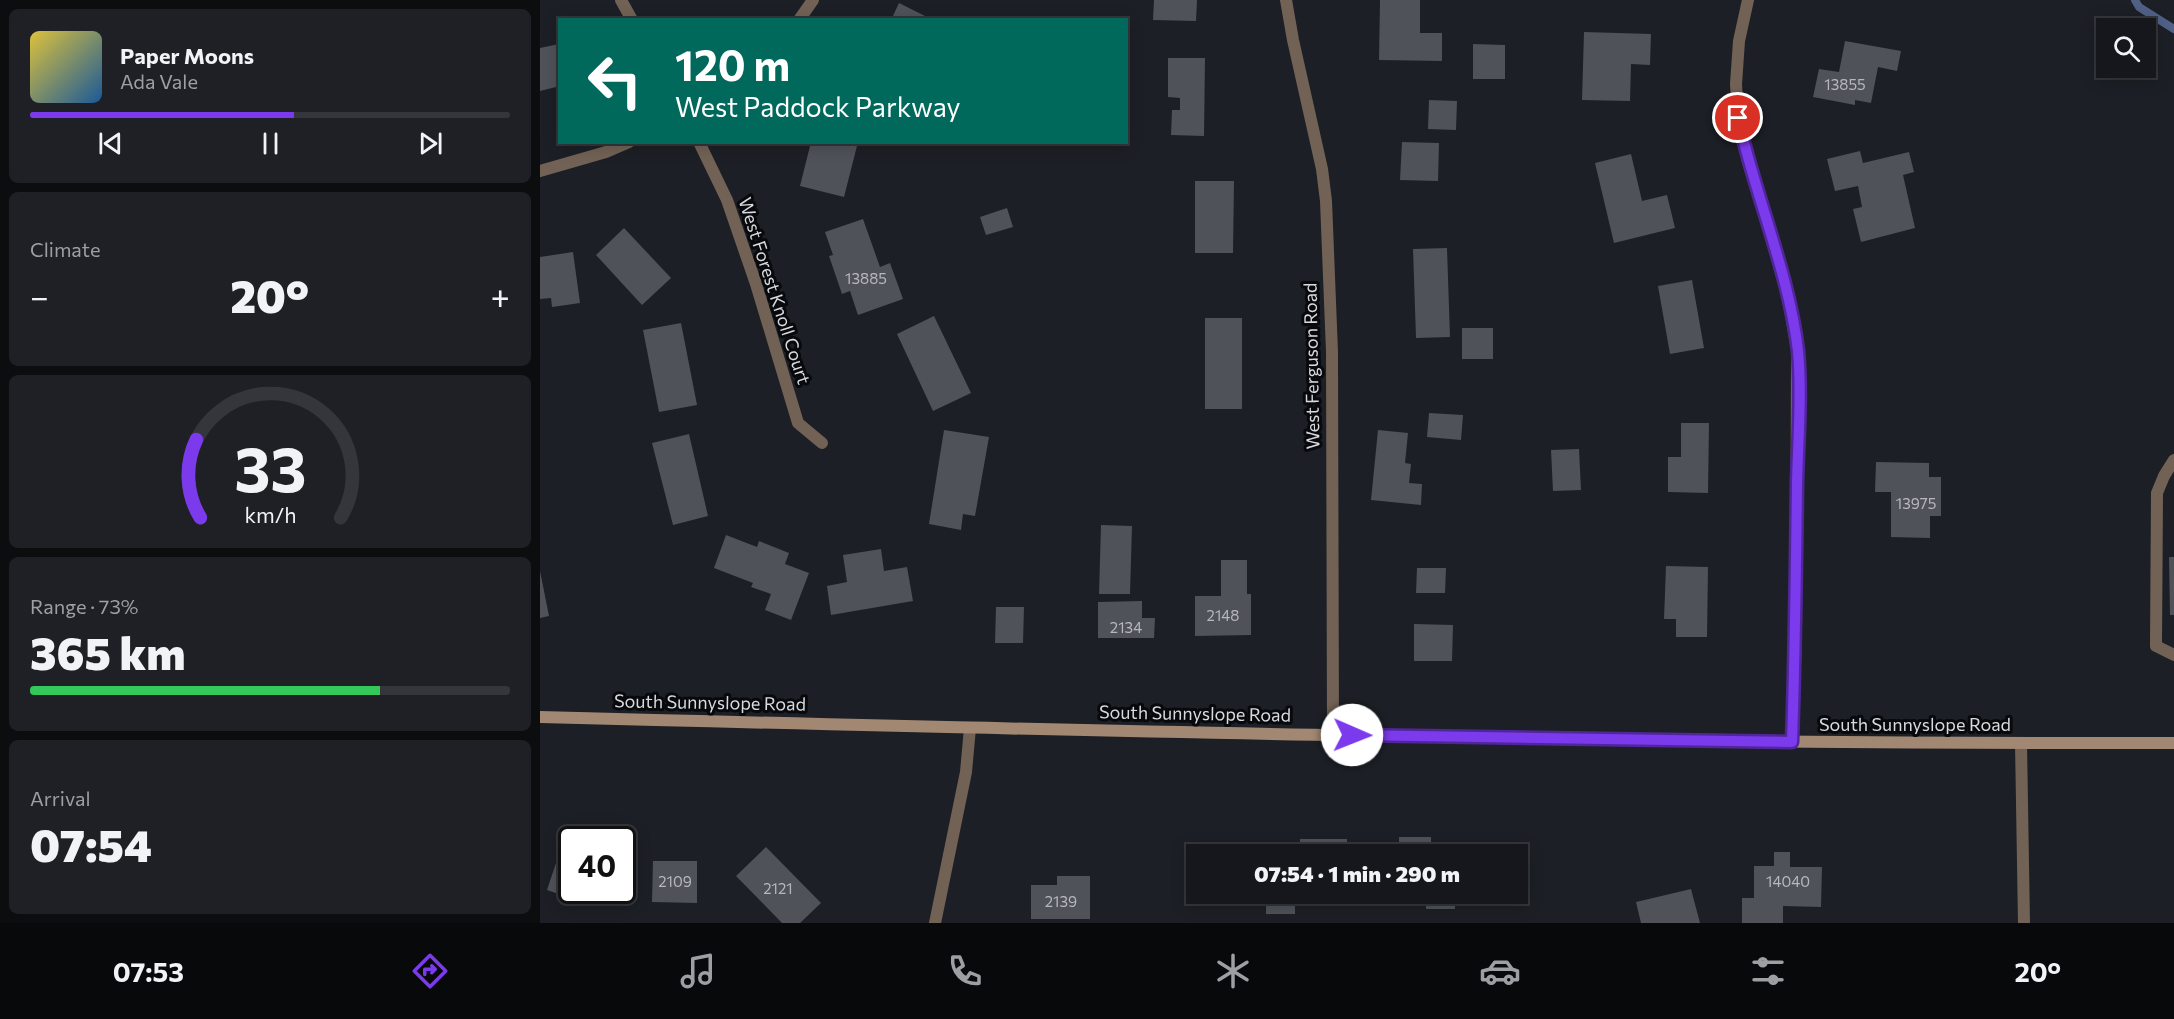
<!DOCTYPE html>
<meta charset="utf-8">
<style>
body{margin:0;font-family:Commissioner,sans-serif;background:#1e2025;color:#f1f3f6;height:100vh;display:flex;flex-direction:column;font-size:22px;white-space:nowrap}
*{box-sizing:border-box;margin:0}
p{font-size:20px;color:#9d9fa3}
.icon{flex:none;width:33px;height:33px;fill:none;stroke:currentColor;stroke-width:2;stroke-linecap:round;stroke-linejoin:round}
.map{position:relative;flex:1;overflow:hidden}
.details{display:flex;flex-direction:column;gap:9px;padding:9px;background:#0c0d0f;width:540px}
.details>*{flex:none}
.hud{position:absolute;left:18px;top:18px;width:570px;height:126px;border-radius:0px;box-shadow:0 3px 15px #0003,0 0 0 2px #34363b;background:#00695c;color:#fff;overflow:hidden}
.controls{position:absolute;left:1556px;top:18px;display:grid;gap:12px}
.controls a{display:grid;place-items:center;width:60px;height:60px;border-radius:0px;background:#15171c;box-shadow:0 3px 15px #0003,0 0 0 2px #34363b;font-size:30px}
.speed{position:absolute;left:18px;top:826px;display:flex;gap:12px;font-size:30px;font-weight:700;text-align:center}
.speed>*{display:grid;place-content:center;width:78px;height:78px;border-radius:50%;background:#15171c;box-shadow:0 3px 15px #0003,0 0 0 2px #34363b;line-height:1}
.speed .limit{border:3px solid #111;border-radius:9px;background:#fff;color:#111}
.pin{position:absolute;display:grid;place-items:center;width:51px;height:51px;color:#fff;margin:-26px;border:3px solid #fff;border-radius:50%;box-shadow:0 2px 6px #0007}
.me{position:absolute;width:66px;margin:-33px;rotate:91deg;stroke-linejoin:round;filter:drop-shadow(0 0 4px #0008)}
.turn{display:flex;align-items:center;gap:21px;height:126px;padding:0 18px;font-size:27px}
.turn .icon{width:78px;height:78px;stroke-width:2.5}
.turn b{display:block;font-size:42px;line-height:51px}
.big{font-size:45px;font-weight:800;line-height:1.1}
.details .tile{flex:1;display:flex;flex-direction:column;justify-content:center;gap:9px;min-width:0;padding:0 21px;border-radius:9px;background:#1e2025}
.details .dial{align-items:center;gap:0}
.dial svg{height:156px;overflow:visible;fill:none;stroke:#34363b;stroke-width:7;stroke-linecap:round;text-anchor:middle}
.dial text{fill:#f1f3f6;stroke:none}
.song{display:flex;align-items:center;gap:18px}
.cover{width:72px;height:72px;border-radius:9px;background:linear-gradient(135deg,hsl(50 70% 55%),hsl(210 70% 35%))}
.played{height:6px;border-radius:3px;background:linear-gradient(90deg,#7c3aed 55%,#34363b 55%)}
.keys{display:flex;justify-content:space-around;direction:ltr}
.heat{display:flex;justify-content:space-between;align-items:center;font-size:33px;direction:ltr}
.charge{height:9px;border-radius:4px;background:linear-gradient(90deg,#34c759 73%,#34363b 0)}
.trip{position:absolute;left:646px;top:844px;width:342px;height:60px;border-radius:0px;background:#15171c;box-shadow:0 3px 15px #0003,0 0 0 2px #34363b;font-weight:800;line-height:60px;text-align:center}
.menu{display:flex;height:96px;justify-content:space-around;align-items:center;background:#08090b;color:#9d9fa3}
.menu .icon{width:42px;height:42px}
.menu .active{color:#7c3aed}
.menu b{font-size:27px;color:#f1f3f6}
main{display:flex;flex:1;min-height:0}
.map>svg:first-child{display:block}
.lines{fill:none;stroke-linecap:round;stroke-linejoin:round}
.stream{stroke:#506086;stroke-width:8}
.building{fill:#4f5259}
.lane{stroke:#726255;stroke-width:12}
.street{stroke:#726255;stroke-width:12}
.secondary{stroke:#a28773;stroke-width:12}
.route-casing{stroke:#51269a;stroke-width:15}
.route{stroke:#7c3aed;stroke-width:10}
.labels{text-anchor:middle;stroke-width:6;stroke-linejoin:round;paint-order:stroke}
.number-label{font-size:15px;fill:#b6b8bd}
.street-label{font-size:18px;fill:#d8dade;stroke:#08090c}
</style>
<main>
<section class="details">
<div class="tile">
<div class="song"><i class="cover"></i><div><b>Paper Moons</b><p>Ada Vale</p></div></div>
<div class="played"></div>
<div class="keys"><svg class="icon" aria-label="previous" viewBox="0 0 24 24"><path d="M18 5L8 12l10 7zM5 5v14"/></svg><svg class="icon" aria-label="pause" viewBox="0 0 24 24"><path d="M8 5v14M16 5v14"/></svg><svg class="icon" aria-label="next" viewBox="0 0 24 24"><path d="M6 5l10 7-10 7zM19 5v14"/></svg></div>
</div>
<div class="tile"><p>Climate</p>
<div class="heat"><a>−</a><b class="big">20°</b><a>+</a></div>
</div>
<div class="tile dial"><svg viewBox="0 0 100 80">
<path d="M14 69A42 42 0 1 1 86 69"/>
<path d="M14 69A42 42 0 0 1 12 29" stroke="#7c3aed"/>
<text x="50" y="56" font-size="32" font-weight="700">33</text>
<text x="50" y="72" font-size="11">km/h</text>
</svg></div>
<div class="tile"><p>Range · 73%</p><b class="big">365 km</b><div class="charge"></div></div>
<div class="tile"><p>Arrival</p><b class="big">07:54</b></div>
</section>
<div class="map">
<svg width="1634" height="923" viewBox="0 0 1634 923">
<rect width="100%" height="100%" fill="#1c1f25"/>
<g class="lines">
<path class="stream" d="M1595 0 1599 7 1634 29"/>
</g>
<path class="building" d="M614 0H657L656 21 613 20Z
M840 0H880V33H902V61L839 60Z
M359 3 393 20H351Z
M1044 32 1111 34 1110 65 1091 64 1090 101 1042 100Z
M1305 41 1361 51 1357 71 1338 67 1331 103 1315 100V105L1273 97 1279 69 1299 72Z
M19 44 20 86 0 91V48Z
M933 44 965 45V79H933Z
M628 58H665L664 136 631 135 632 110H640V98L628 97Z
M889 100 917 101 916 130 888 129Z
M271 142H318L304 197 260 186Z
M862 142 899 143 898 181 860 180Z
M1320 151 1323 163 1369 152 1374 172 1363 175 1375 228 1321 242 1313 209 1322 207 1318 186 1295 191 1287 159Z
M1091 154 1102 201 1127 195 1135 228 1074 243 1055 163Z
M655 181H694L693 253H655Z
M467 208 473 227 446 235 440 217Z
M323 219 340 267 350 263 363 299 318 315 310 291 302 294 289 256 293 255 285 232Z
M84 228 131 278 102 305 56 255Z
M907 248 910 337 876 338 873 249Z
M33 252 40 303 12 307 11 298 0 299V257Z
M1152 280 1164 348 1130 354 1118 286Z
M394 316 431 393 393 411 357 334Z
M665 318H702V409H665Z
M141 323 157 405 119 412 103 330Z
M922 328H953V359H922Z
M889 413 923 415 921 440 887 437Z
M1141 423H1169L1168 493 1128 492V457H1141Z
M404 430 449 437 435 516 423 514 421 530 389 524Z
M838 430 868 433 865 463 871 464 869 483 882 484 881 505 831 500Z
M149 434 168 516 133 525 112 443Z
M1039 449 1041 490 1013 491 1011 450Z
M1336 462 1389 463V477H1401V516H1390V538L1351 537V492H1335Z
M561 525 592 526 590 594H559Z
M186 535 217 547 219 541 249 553 245 564 269 573 251 620 225 610 231 594 211 587 213 583 174 568Z
M341 549 344 571 367 567 373 601 291 615 287 586 307 582 303 555Z
M1629 557H1634V615H1630Z
M681 560H707V594H711V635L655 636V596H681Z
M1126 566 1168 567 1167 637H1136V619H1124Z
M877 568H906L905 593H876Z
M0 571 9 616 0 618Z
M602 601V618H615L614 638H558V602Z
M456 607H484L483 643H455Z
M874 624 913 625 912 661H874Z
M859 837H891V855H859Z
M760 839H807V855H760Z
M226 847 281 903 260 923H242L196 876Z
M1234 852H1250V867H1282L1281 907 1243 906V923H1202V898H1214V866H1234Z
M18 857 32 861 29 868 32 869V891H39L36 900 7 890Z
M113 861H157V903L112 902Z
M517 876H550V919H491V885H517Z
M1151 889 1160 923H1101L1096 902Z
M726 894H755V914H726Z
M886 894H915V909H886Z"/>
<g class="lines">
<path class="lane" d="M1634 460 1624 476 1617 493 1616 646 1634 655"/>
<path class="street" d="M81 0 92 20
M746 0 753 40 782 169 786 201 792 352 793 735
M1208 0 1199 41 1196 84 1198 118 1208 162 1235 251 1248 298 1257 350 1256 637 1252 742
M259 20 273 0
M159 142 187 200 216 284 258 423 282 443
M0 171 66 152 89 142
M1481 743 1484 923
M395 923 426 772 430 728"/>
<path class="secondary" d="M0 717C545 731 1089 744 1634 743"/>
</g>
<g class="lines">
<defs>
<path id="route" d="M812 735 1252 742C1255 656 1256 569 1257 483 1258 440 1262 394 1258 351 1249 273 1215 195 1198 118"/>
</defs>
<use href="#route" class="route-casing"/>
<use href="#route" class="route"/>
</g>
<g class="labels">
<g class="number-label">
<text x="1305" y="90">13855</text>
<text x="326" y="284">13885</text>
<text x="1376" y="509">13975</text>
<text x="683" y="621">2148</text>
<text x="586" y="633">2134</text>
<text x="135" y="887">2109</text>
<text x="1248" y="887">14040</text>
<text x="238" y="894">2121</text>
<text x="521" y="907">2139</text>
</g>
<g class="street-label">
<text transform="translate(234 291) rotate(72)" y="6">West Forest Knoll Court</text>
<text transform="translate(772 366) rotate(-91)" y="6">West Ferguson Road</text>
<text transform="translate(170 703) rotate(1)" y="6">South Sunnyslope Road</text>
<text transform="translate(655 714) rotate(1)" y="6">South Sunnyslope Road</text>
<text x="1375" y="731">South Sunnyslope Road</text>
</g>
</g>
</svg>
<div class="controls">
<a><svg class="icon" aria-label="search" viewBox="0 0 24 24"><circle cx="10" cy="10" r="6"/><path d="M15 15l6 6"/></svg></a>
</div>
<div class="speed"><div class="limit">40</div></div>
<div class="pin" style="left:1198px;top:118px;background:#d93025"><svg class="icon" aria-label="arrive" viewBox="0 0 24 24"><path d="M6 21V4h12l-3 4 3 4H6"/></svg></div>
<svg class="me" style="left:812px;top:735px" viewBox="-20 -20 40 40"><circle r="19" fill="#fff"/><path d="M0-13L10 11 0 6-10 11z" fill="#7c3aed"/></svg>
<div class="trip">07:54 · 1 min · 290 m</div>
<div class="hud">
<div class="turn"><svg class="icon" aria-label="left" viewBox="0 0 24 24"><path d="M17 20v-9H6M10 6l-5 5 5 5"/></svg><div><b>120 m</b>West Paddock Parkway</div></div>
</div>
</div>
</main>
<nav class="menu">
<b>07:53</b>
<svg class="icon active" aria-label="directions" viewBox="0 0 24 24"><path d="M12 3l9 9-9 9-9-9zM9 14v-3h6M13 9l2 2-2 2"/></svg>
<svg class="icon" aria-label="music" viewBox="0 0 24 24"><path d="M9 18V5l10-2v13"/><circle cx="6" cy="18" r="3"/><circle cx="16" cy="16" r="3"/></svg>
<svg class="icon" aria-label="phone" viewBox="0 0 24 24"><path d="M5 4h4l2 5-3 2q2 4 5 5l2-3 5 2v4C11 20 4 13 5 4z"/></svg>
<svg class="icon" aria-label="climate" viewBox="0 0 24 24"><path d="M12 3v18M4 7l16 10M4 17L20 7"/></svg>
<svg class="icon" aria-label="car" viewBox="0 0 24 24"><path d="M5 17H2v-5l4-1 3-4h7l3 4 3 1v5h-3M9 17h6M6 11h13"/><circle cx="7" cy="17" r="2"/><circle cx="17" cy="17" r="2"/></svg>
<svg class="icon" aria-label="filters" viewBox="0 0 24 24"><path d="M4 7h16M4 17h16"/><circle cx="9" cy="7" r="2"/><circle cx="15" cy="17" r="2"/></svg>
<b>20°</b>
</nav>
